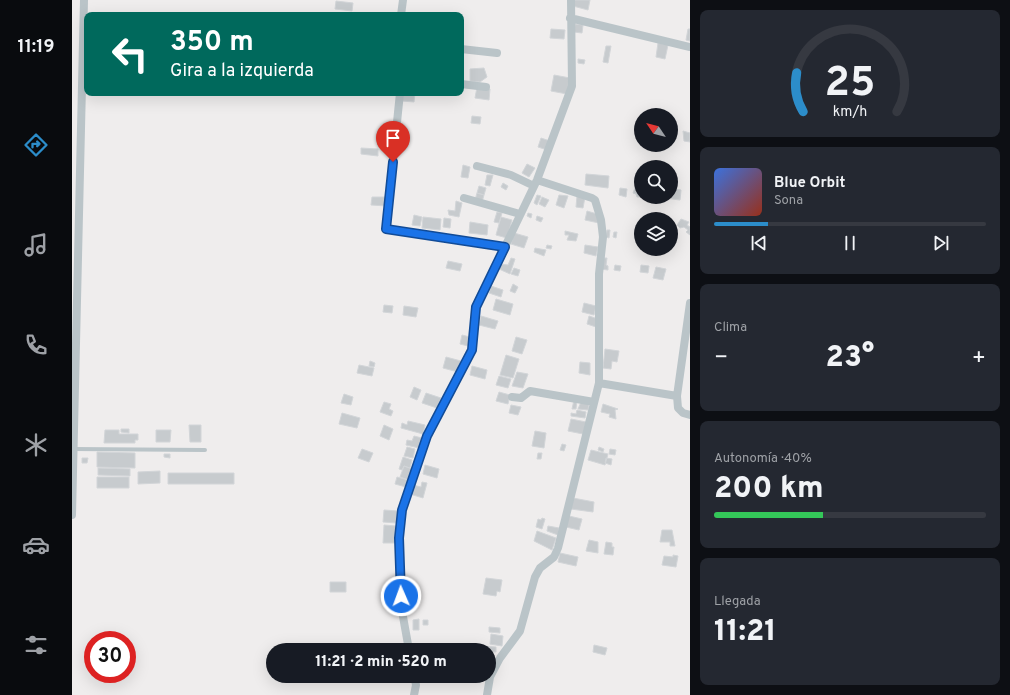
<!DOCTYPE html>
<html lang="es">
<meta charset="utf-8">
<style>
body{margin:0;font-family:Overpass,sans-serif;background:#242831;color:#f1f3f6;height:100vh;display:flex;flex-direction:column;font-size:15px;white-space:nowrap}
*{box-sizing:border-box;margin:0}
p{font-size:13px;color:#9ea1a6}
.icon{flex:none;width:22px;height:22px;fill:none;stroke:currentColor;stroke-width:2;stroke-linecap:round;stroke-linejoin:round}
.map{position:relative;flex:1;overflow:hidden}
.details{display:flex;flex-direction:column;gap:10px;padding:10px;background:#0d0f14;width:320px}
.details>*{flex:none}
.banner{position:absolute;left:12px;top:12px;width:380px;height:84px;border-radius:8px;box-shadow:0 4px 16px #0002;background:#00695c;color:#fff;overflow:hidden}
.needle{width:26px;rotate:305deg}
.buttons{position:absolute;left:562px;top:108px;display:grid;gap:8px}
.buttons a{display:grid;place-items:center;width:44px;height:44px;border-radius:50%;background:#171b24;box-shadow:0 4px 16px #0002;font-size:20px}
.speed{position:absolute;left:12px;top:631px;display:flex;gap:8px;font-size:20px;font-weight:700;text-align:center}
.speed>*{display:grid;place-content:center;width:52px;height:52px;border-radius:50%;background:#171b24;box-shadow:0 4px 16px #0002;line-height:1}
.speed .limit{border:6px solid #d22;background:#fff;color:#111}
.pin{position:absolute;display:grid;place-items:center;width:34px;height:34px;color:#fff;margin:-41px -17px;border-radius:50% 50% 50% 0;rotate:-45deg;box-shadow:0 0 4px #0007}
.pin .icon{rotate:45deg}
.me{position:absolute;width:44px;margin:-22px;rotate:358deg;stroke-linejoin:round;filter:drop-shadow(0 0 3px #0008)}
.turn{display:flex;align-items:center;gap:14px;height:84px;padding:0 20px;font-size:18px}
.turn .icon{width:52px;height:52px;stroke-width:2.5}
.turn b{display:block;font-size:28px;line-height:34px}
.big{font-size:30px;font-weight:800;line-height:1.1}
.details .tile{flex:1;display:flex;flex-direction:column;justify-content:center;gap:6px;min-width:0;padding:0 14px;border-radius:8px;background:#242831}
.details .dial{align-items:center;gap:0}
.dial svg{height:104px;overflow:visible;fill:none;stroke:#363941;stroke-width:7;stroke-linecap:round;text-anchor:middle}
.dial text{fill:#f1f3f6;stroke:none}
.song{display:flex;align-items:center;gap:12px}
.cover{width:48px;height:48px;border-radius:6px;background:linear-gradient(135deg,hsl(220 70% 55%),hsl(10 70% 35%))}
.played{height:4px;border-radius:2px;background:linear-gradient(90deg,#2c8dca 20%,#363941 20%)}
.keys{display:flex;justify-content:space-around;direction:ltr}
.heat{display:flex;justify-content:space-between;align-items:center;font-size:22px;direction:ltr}
.charge{height:6px;border-radius:3px;background:linear-gradient(90deg,#34c759 40%,#363941 0)}
.trip{position:absolute;left:194px;top:643px;width:230px;height:40px;border-radius:20px;background:#171b24;box-shadow:0 4px 16px #0002;font-weight:800;line-height:40px;text-align:center}
main{display:flex;flex:1;min-height:0}
.tabs{display:flex;flex-direction:column;width:72px;justify-content:space-around;align-items:center;background:#090b0e;color:#9ea1a6}
.tabs .icon{width:28px;height:28px}
.tabs .current{color:#2c8dca}
.tabs b{font-size:18px;color:#f1f3f6}
.map>svg:first-child{display:block}
.building{fill:#c7cbce;stroke:#d2d5d8}
.lines{fill:none;stroke-linecap:round;stroke-linejoin:round}
.service{stroke:#bac4c8;stroke-width:4}
.minor{stroke:#bac4c8;stroke-width:8}
.route-casing{stroke:#114b97;stroke-width:10}
.route{stroke:#1a73e8;stroke-width:7}
</style>
<main>
<nav class="tabs">
<b>11:19</b>
<svg class="icon current" aria-label="directions" viewBox="0 0 24 24"><path d="M12 3l9 9-9 9-9-9zM9 14v-3h6M13 9l2 2-2 2"/></svg>
<svg class="icon" aria-label="music" viewBox="0 0 24 24"><path d="M9 18V5l10-2v13"/><circle cx="6" cy="18" r="3"/><circle cx="16" cy="16" r="3"/></svg>
<svg class="icon" aria-label="phone" viewBox="0 0 24 24"><path d="M5 4h4l2 5-3 2q2 4 5 5l2-3 5 2v4C11 20 4 13 5 4z"/></svg>
<svg class="icon" aria-label="climate" viewBox="0 0 24 24"><path d="M12 3v18M4 7l16 10M4 17L20 7"/></svg>
<svg class="icon" aria-label="car" viewBox="0 0 24 24"><path d="M5 17H2v-5l4-1 3-4h7l3 4 3 1v5h-3M9 17h6M6 11h13"/><circle cx="7" cy="17" r="2"/><circle cx="17" cy="17" r="2"/></svg>
<svg class="icon" aria-label="filters" viewBox="0 0 24 24"><path d="M4 7h16M4 17h16"/><circle cx="9" cy="7" r="2"/><circle cx="15" cy="17" r="2"/></svg>
</nav>
<div class="map">
<svg width="618" height="695" viewBox="0 0 618 695">
<rect width="100%" height="100%" fill="#efeded"/>
<path class="building" d="M502 0H518L516 10 501 6Z
M264 1 281 3 280 11 263 9Z
M503 24 511 25 510 33 502 32Z
M479 29 493 30 492 39 478 38Z
M616 29H618V41L614 40Z
M586 43 596 45 593 59 584 57Z
M534 46H539L536 63 531 62Z
M506 59 513 60 512 64 506 63Z
M412 68 415 77 408 82 398 81V69Z
M482 75 498 78 495 94 479 91Z
M405 87 418 89 417 100 403 98Z
M329 93H343L342 102 330 101Z
M400 116 409 117 408 124 399 123Z
M611 131 618 133V142L612 141Z
M469 138 478 141 475 150 466 147Z
M289 148 306 149V156L289 154Z
M455 164 463 168 457 177 450 173Z
M391 165 398 167 396 178 389 177Z
M514 174 537 176 536 188 513 185Z
M415 175H421L418 186 413 185Z
M431 183 436 186 434 190 429 187Z
M564 185 569 187 568 197H565L564 194 561 193Z
M407 186 414 188 412 195 405 193Z
M548 188 555 189 554 197 547 195Z
M599 188 609 190 608 200 592 198 599 197Z
M405 193 412 195 410 202 403 200Z
M465 195 469 196 465 205 462 203Z
M487 195 496 196 492 208 484 205Z
M505 196 513 197 511 208 504 207Z
M300 197H315V206L299 205Z
M470 197 477 200 473 207 467 204Z
M384 201 390 203 387 217 377 215 376 210 383 211Z
M515 211 525 214 527 223 513 220Z
M425 212 430 213 427 223 422 222Z
M456 213 460 214 459 218 455 216Z
M342 215 350 217 348 226 340 225Z
M465 216 471 218 469 222 464 220Z
M351 217 369 219 368 230 350 228Z
M429 217 440 220 435 238 424 235Z
M372 218 379 219 378 228 371 227Z
M609 219 617 222 615 225 618 227V235L614 232 616 230 612 227 608 228 605 225Z
M398 222 416 225 415 235 397 233Z
M535 230H538L537 238 534 237Z
M493 231 506 234 504 241 495 240 497 235H493Z
M542 232H545L544 238 541 237Z
M442 233 456 237 452 248 439 244Z
M475 245 480 246 479 249 474 248Z
M513 245 526 247 524 256 512 253Z
M463 248 474 250 472 256 462 252Z
M439 258 443 259 438 274 427 269 429 264 436 265Z
M530 258H535L534 265 536 266V270L528 269Z
M376 261 390 264 388 271 374 268Z
M543 265 549 266 548 271 542 270Z
M569 265 577 266 576 273 568 272Z
M584 267 594 269 591 280 581 278Z
M442 268 448 270 446 276 439 274Z
M441 284 446 287 443 293 438 291Z
M419 286 431 290 429 297 417 293Z
M424 299 441 304 438 315 421 310Z
M512 303 524 306 522 315 510 312Z
M312 305 321 306 320 313 311 312Z
M332 306 346 308 344 317 331 315Z
M409 316 426 321 423 329 407 325Z
M517 316 526 319 524 327 515 324Z
M390 335 398 337 396 346 388 344Z
M444 337 455 340 450 354 440 351Z
M533 349 547 351 545 362 540 361 539 369 531 368Z
M434 355 447 359 441 378 428 375Z
M374 357 389 361 386 372 371 368Z
M298 361 303 363 302 367 297 366Z
M508 362 518 363V375L507 373Z
M287 365 302 368 300 376 285 373Z
M400 366 415 370 413 379 398 375Z
M445 372 456 374 451 388 440 386Z
M427 376 439 379 436 388 424 385Z
M342 387 349 390 345 400 338 397Z
M427 392 438 395 436 404 424 401Z
M354 393 369 398 365 408 350 403Z
M272 394 281 397 279 405 269 403Z
M502 400H505L504 409H500Z
M312 402 319 404 317 409 321 411 319 416 308 412Z
M509 402 517 403 516 410 506 409Z
M531 404 546 409 543 410 544 419 537 417 538 414 529 412Z
M439 405 449 407 446 415 437 413Z
M505 410 514 412 513 418 499 416V413L504 414Z
M270 413 288 418 285 428 267 424Z
M499 419 514 422 511 434 496 431Z
M336 421 353 425 351 434 329 428 330 423 335 425Z
M117 425H129V442H118Z
M312 425 321 429 317 440 308 436Z
M49 429H57V433L49 432Z
M33 430H47V434H66V440H63V443H32Z
M84 430H99L98 442H84Z
M463 431 474 433 472 448 460 446Z
M342 436 350 438 347 448 334 445 335 440 340 441Z
M490 444 494 445 492 451 488 450Z
M335 447 343 449 341 458 332 456Z
M527 447 532 449 531 452 526 450Z
M290 449 301 453 297 462 286 458Z
M538 449 544 450 543 455 537 454Z
M519 450 536 454 533 465 516 460Z
M25 452 63 453V468L25 467Z
M466 453H470L469 459H465Z
M92 454H98V458L92 457Z
M331 457 340 460 338 468 332 466 330 470 327 469Z
M10 458H16L15 463H10Z
M534 458 540 459 539 465 533 463Z
M353 465 367 469 365 478 351 474Z
M332 466 340 469 337 480 328 477Z
M26 468 58 469V476L26 475Z
M88 471V483L66 484V472Z
M96 473H162V484H96Z
M25 477H57V488H25Z
M325 477 336 480 334 487 323 484Z
M350 482 355 483 351 498 338 494 341 485 349 487Z
M501 498 522 502 521 512 499 509Z
M312 510 326 511 325 523 311 522Z
M497 516 510 519 507 530 494 527Z
M470 518 473 519 470 529 464 527 466 519 469 520Z
M312 525 324 526V543H311Z
M476 526 487 528 486 535 475 531Z
M590 530H600L603 546H598V542H588Z
M465 531 484 538 480 550 462 541Z
M517 540 526 542V553L514 551Z
M534 542 540 543V547H542L541 555 532 554Z
M488 553 506 557 504 566 486 562Z
M601 555 606 556 604 567 590 565 592 556 601 557Z
M414 578 430 580 428 592 425 591 424 596 411 594Z
M258 582H274V592H258Z
M347 619V630H341V620Z
M351 620H356V625H351Z
M417 627 428 628V633L417 632Z
M419 634 431 636 430 646 418 644Z
M522 645 535 648 533 655 521 652Z
M403 646 424 647V652H417V650H403Z"/>
<g class="lines">
<path class="service" d="M1 449 133 450"/>
<path class="minor" d="M329 15 331 0
M498 18 618 47
M389 49 425 53
M389 84 414 87
M328 93 314 229 433 247
M405 166 439 175 462 186
M392 198 448 214
M618 303 605 396 606 408 611 413 618 415
M527 383 605 396
M440 397 449 398 458 391 522 402
M0 515 12 0
M337 650 330 611 327 538 330 510 355 436 400 350 404 307 465 180 500 86 499 0
M342 695 344 685 342 676
M415 695 418 677 428 658 448 631 463 577 468 568 482 557 486 548 527 383V274L531 237 529 220 523 200 520 198 465 180"/>
</g>
<g class="lines">
<defs>
<path id="route" d="M321 162 314 229 433 247 404 307 400 350 355 436 330 510 327 538 329 596"/>
</defs>
<use href="#route" class="route-casing"/>
<use href="#route" class="route"/>
</g>
</svg>
<div class="buttons">
<a><svg class="needle" viewBox="-14 -14 28 28"><path d="M0-13l5 13h-10z" fill="#e53935"/><path d="M0 13l5-13h-10z" fill="#9ea1a6"/></svg></a>
<a><svg class="icon" aria-label="search" viewBox="0 0 24 24"><circle cx="10" cy="10" r="6"/><path d="M15 15l6 6"/></svg></a>
<a><svg class="icon" aria-label="layers" viewBox="0 0 24 24"><path d="M12 4l9 5-9 5-9-5zM3 14l9 5 9-5"/></svg></a>
</div>
<div class="speed"><div class="limit">30</div></div>
<div class="pin" style="left:321px;top:162px;background:#d93025"><svg class="icon" aria-label="arrive" viewBox="0 0 24 24"><path d="M6 21V4h12l-3 4 3 4H6"/></svg></div>
<svg class="me" style="left:329px;top:596px" viewBox="-20 -20 40 40"><circle r="17" fill="#1a73e8" stroke="#fff" stroke-width="3"/><path d="M0-11L8 9 0 5-8 9z" fill="#fff"/></svg>
<div class="trip">11:21 · 2 min · 520 m</div>
<div class="banner">
<div class="turn"><svg class="icon" aria-label="left" viewBox="0 0 24 24"><path d="M17 20v-9H6M10 6l-5 5 5 5"/></svg><div><b>350 m</b>Gira a la izquierda</div></div>
</div>
</div>
<section class="details">
<div class="tile dial"><svg viewBox="0 0 100 80">
<path d="M14 69A42 42 0 1 1 86 69"/>
<path d="M14 69A42 42 0 0 1 9 39" stroke="#2c8dca"/>
<text x="50" y="56" font-size="32" font-weight="700">25</text>
<text x="50" y="72" font-size="11">km/h</text>
</svg></div>
<div class="tile">
<div class="song"><i class="cover"></i><div><b>Blue Orbit</b><p>Sona</p></div></div>
<div class="played"></div>
<div class="keys"><svg class="icon" aria-label="previous" viewBox="0 0 24 24"><path d="M18 5L8 12l10 7zM5 5v14"/></svg><svg class="icon" aria-label="pause" viewBox="0 0 24 24"><path d="M8 5v14M16 5v14"/></svg><svg class="icon" aria-label="next" viewBox="0 0 24 24"><path d="M6 5l10 7-10 7zM19 5v14"/></svg></div>
</div>
<div class="tile"><p>Clima</p>
<div class="heat"><a>−</a><b class="big">23°</b><a>+</a></div>
</div>
<div class="tile"><p>Autonomía · 40%</p><b class="big">200 km</b><div class="charge"></div></div>
<div class="tile"><p>Llegada</p><b class="big">11:21</b></div>
</section>
</main>
